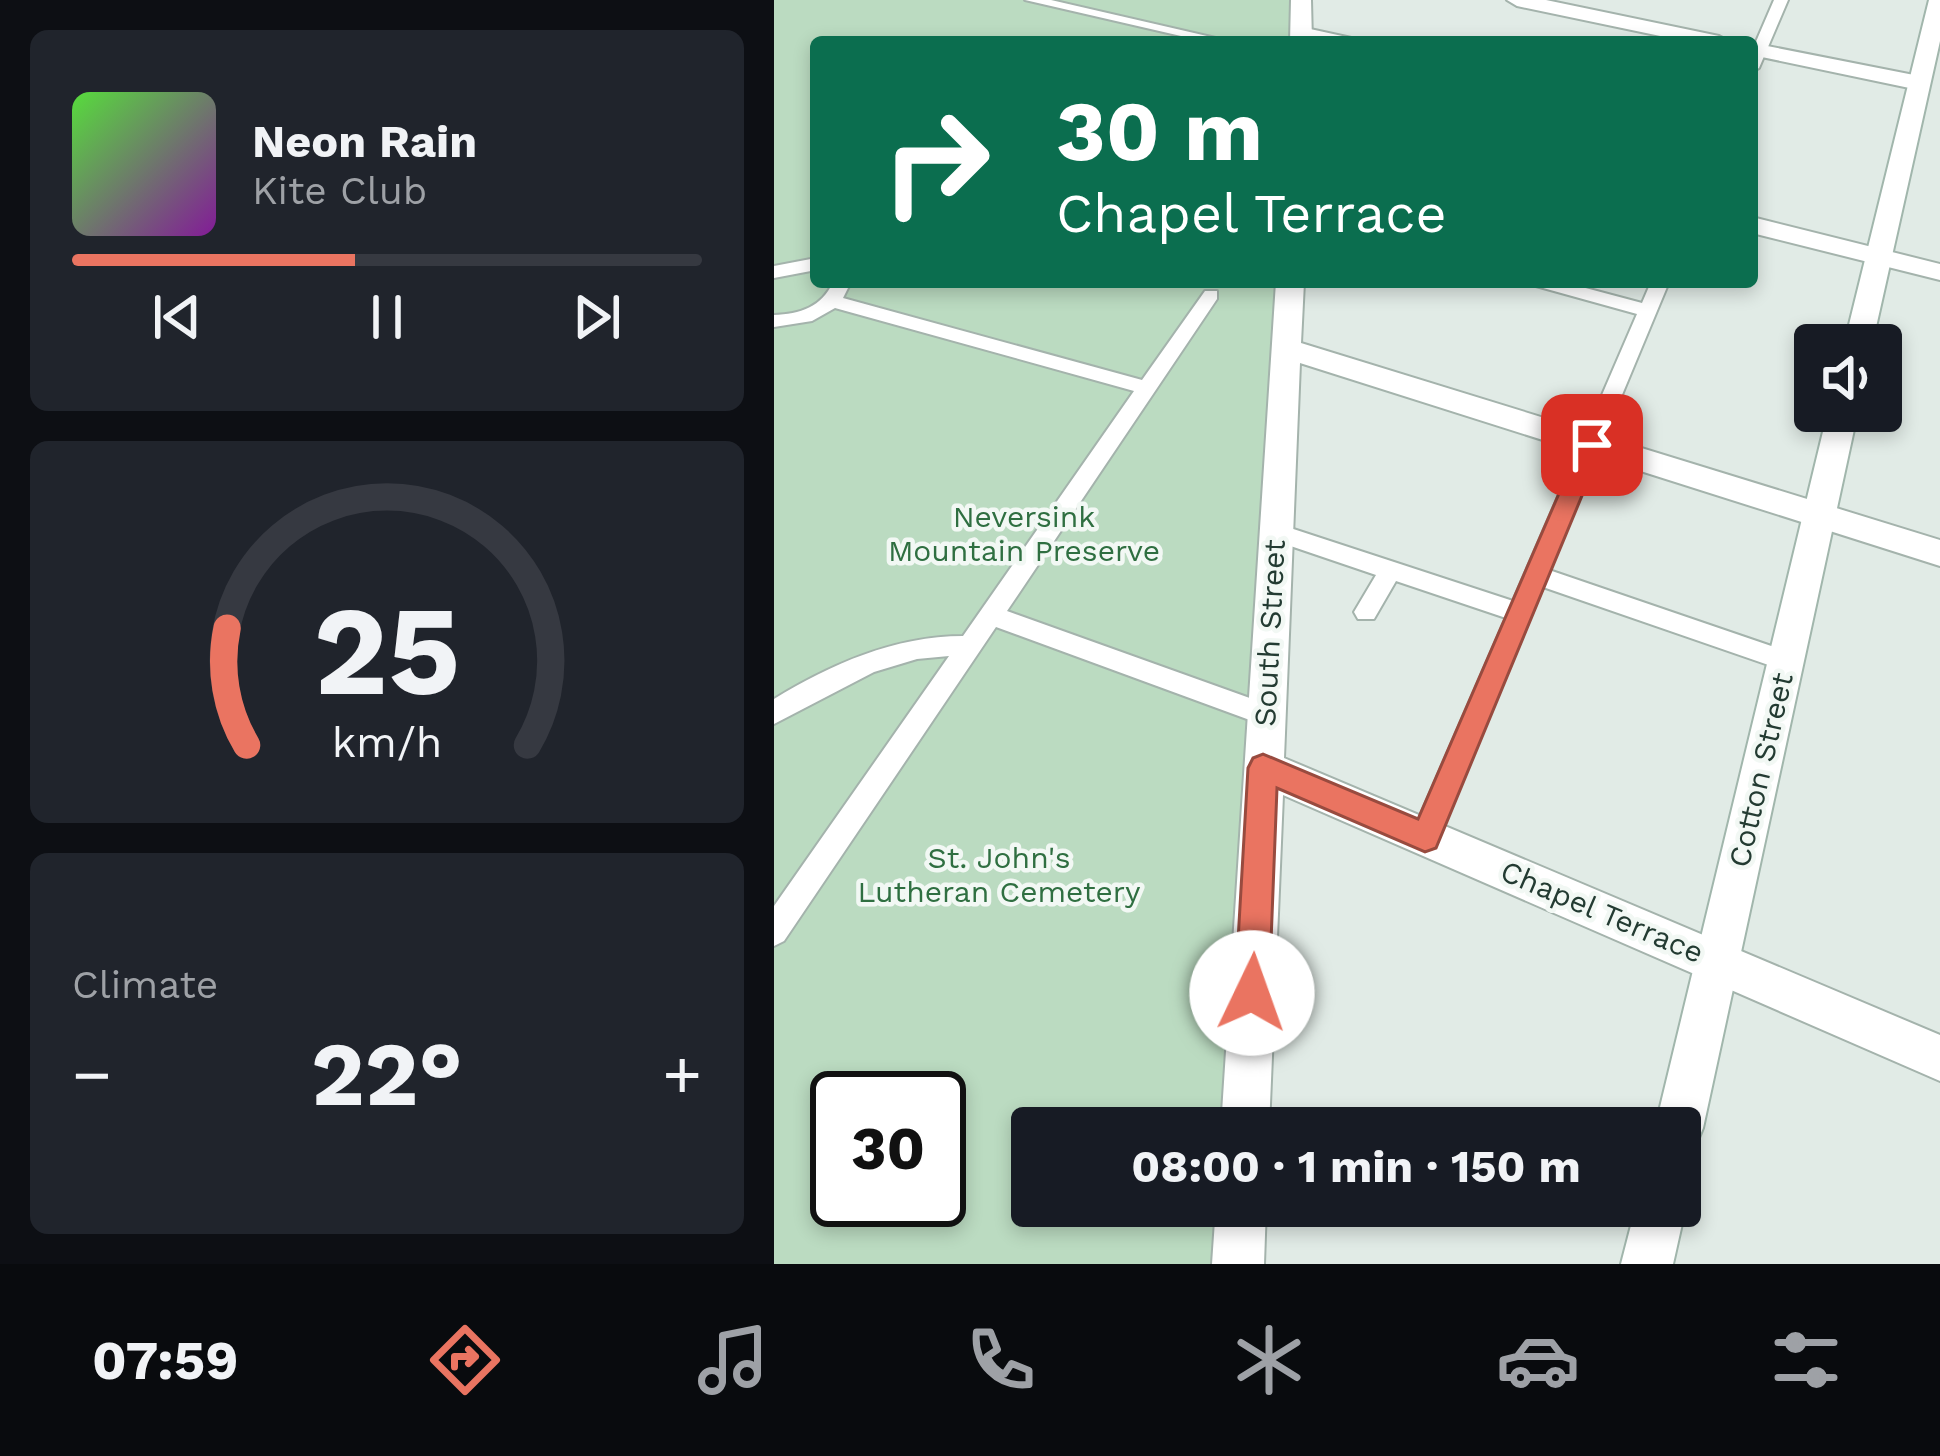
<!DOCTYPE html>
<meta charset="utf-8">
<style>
body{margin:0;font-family:"Work Sans",sans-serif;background:#20242c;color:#f1f3f6;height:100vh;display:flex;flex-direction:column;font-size:45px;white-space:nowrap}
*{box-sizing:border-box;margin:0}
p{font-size:39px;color:#9ea1a6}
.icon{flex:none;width:66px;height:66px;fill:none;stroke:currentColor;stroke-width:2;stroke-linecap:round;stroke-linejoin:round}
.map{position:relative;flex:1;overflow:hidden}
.sheet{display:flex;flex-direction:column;gap:30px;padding:30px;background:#0d0f14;width:774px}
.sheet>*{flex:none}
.banner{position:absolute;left:36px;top:36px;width:948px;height:252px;border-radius:12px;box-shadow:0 6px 18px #0003;background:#0b6e4f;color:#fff;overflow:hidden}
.buttons{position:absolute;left:1020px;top:324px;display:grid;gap:24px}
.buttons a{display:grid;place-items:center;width:108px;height:108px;border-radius:12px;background:#171b24;box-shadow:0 6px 18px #0003;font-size:60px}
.speed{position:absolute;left:36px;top:1071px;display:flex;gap:24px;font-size:60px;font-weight:700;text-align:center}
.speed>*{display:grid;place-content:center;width:156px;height:156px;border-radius:50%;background:#171b24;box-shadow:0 6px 18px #0003;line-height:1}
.speed .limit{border:6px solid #111;border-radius:18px;background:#fff;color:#111}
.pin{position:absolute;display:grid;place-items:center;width:102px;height:102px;color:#fff;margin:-51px;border-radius:24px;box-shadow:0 6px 18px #0006}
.me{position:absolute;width:132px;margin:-66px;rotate:3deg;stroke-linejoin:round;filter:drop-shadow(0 0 9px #0008)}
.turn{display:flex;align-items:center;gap:42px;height:252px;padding:0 48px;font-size:54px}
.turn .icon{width:156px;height:156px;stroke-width:2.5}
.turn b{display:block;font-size:84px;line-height:102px}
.big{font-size:90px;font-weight:700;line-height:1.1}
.sheet .tile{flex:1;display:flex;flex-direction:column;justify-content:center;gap:18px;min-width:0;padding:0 42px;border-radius:18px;background:#20242c}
.sheet .dial{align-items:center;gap:0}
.dial svg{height:312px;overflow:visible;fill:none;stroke:#363941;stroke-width:7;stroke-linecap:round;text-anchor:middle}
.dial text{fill:#f1f3f6;stroke:none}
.song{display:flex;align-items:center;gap:36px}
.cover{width:144px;height:144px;border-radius:18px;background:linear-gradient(135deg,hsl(110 70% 55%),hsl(290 70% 35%))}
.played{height:12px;border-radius:6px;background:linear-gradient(90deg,#ea7461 45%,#363941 45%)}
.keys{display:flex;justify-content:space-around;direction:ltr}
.heat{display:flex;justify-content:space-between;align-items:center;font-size:66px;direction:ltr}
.trip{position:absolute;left:237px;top:1107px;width:690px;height:120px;border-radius:12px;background:#171b24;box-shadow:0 6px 18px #0003;font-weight:700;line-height:120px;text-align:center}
.tabs{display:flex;height:192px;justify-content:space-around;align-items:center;background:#090b0e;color:#9ea1a6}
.tabs .icon{width:84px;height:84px}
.tabs .on{color:#ea7461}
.tabs b{font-size:54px;color:#f1f3f6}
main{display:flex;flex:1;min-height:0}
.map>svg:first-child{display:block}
.green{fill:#bbdbc1;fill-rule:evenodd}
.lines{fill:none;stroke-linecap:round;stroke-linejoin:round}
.lane-casing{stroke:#a4b3ac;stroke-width:4}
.street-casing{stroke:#a4b3ac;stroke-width:4}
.secondary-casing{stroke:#a1b6ac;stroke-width:4}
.lane{fill:#fff;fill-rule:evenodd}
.street{fill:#fff;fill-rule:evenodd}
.secondary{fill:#fff;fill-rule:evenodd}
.route{fill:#ea7461;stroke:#984b3f;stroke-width:3}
.labels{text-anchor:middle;stroke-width:9;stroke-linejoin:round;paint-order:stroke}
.park-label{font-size:30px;fill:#2f6f41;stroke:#f2f8f4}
.street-label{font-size:30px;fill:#233b32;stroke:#f2f8f4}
</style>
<main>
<section class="sheet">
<div class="tile">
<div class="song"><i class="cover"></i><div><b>Neon Rain</b><p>Kite Club</p></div></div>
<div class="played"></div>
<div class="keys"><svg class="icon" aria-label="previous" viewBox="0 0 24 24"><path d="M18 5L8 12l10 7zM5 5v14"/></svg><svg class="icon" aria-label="pause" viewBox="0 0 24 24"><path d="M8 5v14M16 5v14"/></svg><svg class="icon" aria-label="next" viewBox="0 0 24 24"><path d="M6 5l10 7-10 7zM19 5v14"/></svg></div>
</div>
<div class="tile dial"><svg viewBox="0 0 100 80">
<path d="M14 69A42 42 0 1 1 86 69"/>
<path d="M14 69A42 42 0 0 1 9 39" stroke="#ea7461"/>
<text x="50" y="56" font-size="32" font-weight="700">25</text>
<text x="50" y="72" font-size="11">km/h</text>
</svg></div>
<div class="tile"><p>Climate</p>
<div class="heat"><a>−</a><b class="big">22°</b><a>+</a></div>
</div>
</section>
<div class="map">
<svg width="1166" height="1264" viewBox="0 0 1166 1264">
<rect width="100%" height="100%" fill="#e1ebe6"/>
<path class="green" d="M0 0H527V42H42V282H516L471 1128H258V1206H467L464 1264H0ZM63 1098H165V1200H63Z"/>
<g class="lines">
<defs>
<path id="lane" d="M251 0H277L459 42H433Z
M1000 0H1014L985 68 978 72V51Z
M527 27 582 39 584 42H558L522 34V28Z
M42 258V270L0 278V266Z
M59 282H77L69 298 368 380 431 291H443V299L233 611 501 707 505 715 501 723 492 726 222 627 10 941 0 946V906L175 656 143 659 100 672 0 724V699C57 664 121 636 189 636L360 391 61 308 38 321 0 327V315C26 314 48 307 59 282Z
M759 282H789L868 303 877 282H895L775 570 1021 654 1024 661 1021 668 1012 671 769 587 661 846 651 850 641 846 637 837 732 618 622 581 600 619H584L580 612 602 575 493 538 490 532 501 523 739 601 863 314 762 286Z"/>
<path id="street" d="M517 0H537L538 42H516Z
M733 0H772L945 36 956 42H915L743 6Z
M978 43 1145 76 1156 83 1145 90 978 55Z
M978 217 1166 264V280L978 233Z
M502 282H530L527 343 1166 540V566L526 363 510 758 1166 1035V1081L509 795 495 1128H447Z
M442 1206H492L490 1264H438Z"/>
<path id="secondary" d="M1155 0H1166V41L1098 345H1070Z
M1054 411H1084L929 1128 922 1145 906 1152V1128H881Z
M906 1191 912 1206 899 1264H847L862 1206H906Z"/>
</defs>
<use href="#lane" class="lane-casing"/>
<use href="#street" class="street-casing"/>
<use href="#secondary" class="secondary-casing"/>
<use href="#lane" class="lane"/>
<use href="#street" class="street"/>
<use href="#secondary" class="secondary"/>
</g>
<path class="route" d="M818 436 829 445 662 848 651 852 503 788 495 993 490 1005 478 1010 466 1005 461 993 474 768 479 758 489 754 644 819 806 445Z"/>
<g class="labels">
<g class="park-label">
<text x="250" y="527">Neversink<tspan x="250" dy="34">Mountain Preserve</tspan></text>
<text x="225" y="868">St. John's<tspan x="225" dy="34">Lutheran Cemetery</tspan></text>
</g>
<g class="street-label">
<text transform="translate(496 633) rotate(-87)" y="10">South Street</text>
<text transform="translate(987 770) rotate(-77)" y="10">Cotton Street</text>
<text transform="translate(828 912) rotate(23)" y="10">Chapel Terrace</text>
</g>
</g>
</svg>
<div class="buttons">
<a><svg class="icon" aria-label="sound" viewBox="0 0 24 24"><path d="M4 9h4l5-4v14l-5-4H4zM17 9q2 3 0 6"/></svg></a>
</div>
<div class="speed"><div class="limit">30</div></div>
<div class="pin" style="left:818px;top:445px;background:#d93025"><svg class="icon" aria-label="arrive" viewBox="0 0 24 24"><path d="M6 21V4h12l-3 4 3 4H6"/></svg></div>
<svg class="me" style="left:478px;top:993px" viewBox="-20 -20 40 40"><circle r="19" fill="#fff"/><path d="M0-13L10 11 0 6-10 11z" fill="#ea7461"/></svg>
<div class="trip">08:00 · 1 min · 150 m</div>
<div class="banner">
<div class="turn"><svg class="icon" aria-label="right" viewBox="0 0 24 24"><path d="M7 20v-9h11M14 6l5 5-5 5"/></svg><div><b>30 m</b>Chapel Terrace</div></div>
</div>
</div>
</main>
<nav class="tabs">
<b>07:59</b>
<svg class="icon on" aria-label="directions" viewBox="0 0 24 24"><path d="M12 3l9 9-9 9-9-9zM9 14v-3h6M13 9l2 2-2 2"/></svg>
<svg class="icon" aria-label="music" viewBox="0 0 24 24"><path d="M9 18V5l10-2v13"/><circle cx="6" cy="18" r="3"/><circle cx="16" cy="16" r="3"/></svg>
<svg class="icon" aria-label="phone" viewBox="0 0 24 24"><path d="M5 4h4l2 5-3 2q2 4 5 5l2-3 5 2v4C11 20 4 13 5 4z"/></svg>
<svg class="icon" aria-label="climate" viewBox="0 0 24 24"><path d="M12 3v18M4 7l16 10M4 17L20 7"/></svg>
<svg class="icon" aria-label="car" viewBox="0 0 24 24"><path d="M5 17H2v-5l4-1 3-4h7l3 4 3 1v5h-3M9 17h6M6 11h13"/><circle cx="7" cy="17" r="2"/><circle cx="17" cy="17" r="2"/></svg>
<svg class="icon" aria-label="filters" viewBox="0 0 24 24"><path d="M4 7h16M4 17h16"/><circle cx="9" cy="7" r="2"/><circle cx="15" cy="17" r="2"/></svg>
</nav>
